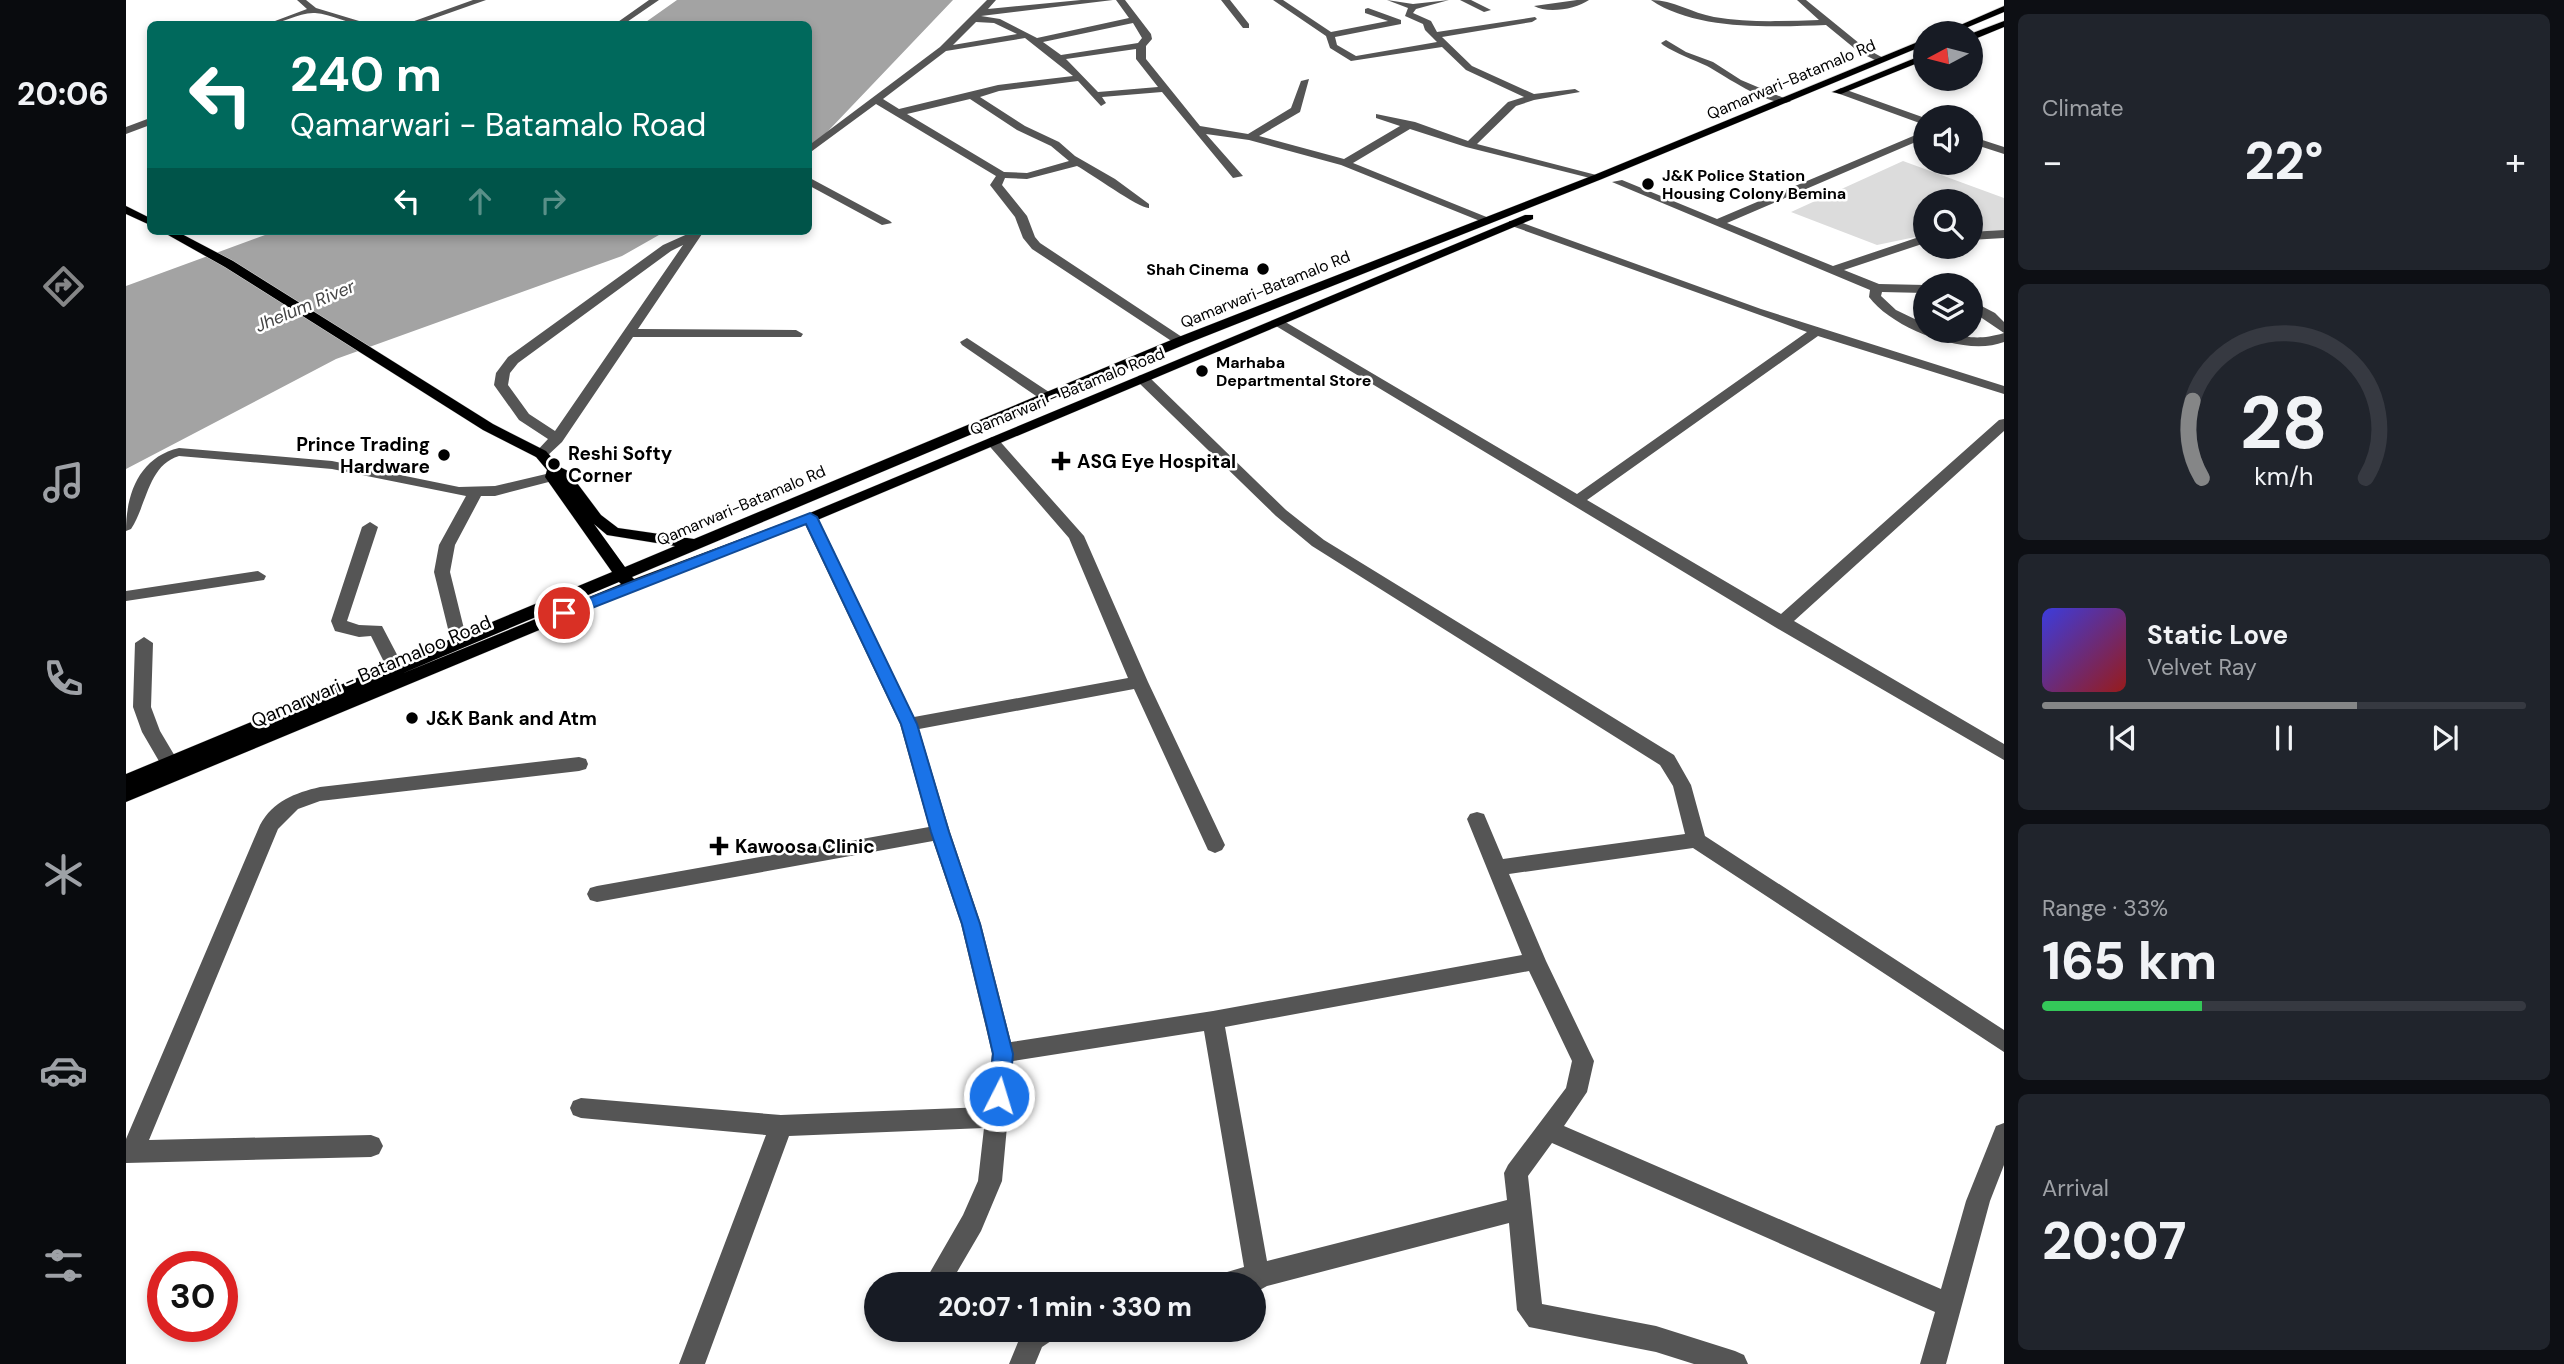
<!DOCTYPE html>
<meta charset="utf-8">
<style>
body{margin:0;font-family:"DM Sans",sans-serif;background:#20242c;color:#f1f3f6;height:100vh;display:flex;flex-direction:column;font-size:26px;white-space:nowrap}
*{box-sizing:border-box;margin:0}
p{font-size:23px;color:#9ea1a6}
.icon{flex:none;width:38px;height:38px;fill:none;stroke:currentColor;stroke-width:2;stroke-linecap:round;stroke-linejoin:round}
.map{position:relative;flex:1;overflow:hidden}
.details{display:flex;flex-direction:column;gap:14px;padding:14px;background:#0d0f14;width:560px}
.details>*{flex:none}
.banner{position:absolute;left:21px;top:21px;width:665px;height:214px;border-radius:10px;box-shadow:0 4px 10px #0003;background:#00695c;color:#fff;overflow:hidden}
.needle{width:46px;rotate:263deg}
.controls{position:absolute;left:1787px;top:21px;display:grid;gap:14px}
.controls a{display:grid;place-items:center;width:70px;height:70px;border-radius:50%;background:#171b24;box-shadow:0 4px 10px #0003;font-size:35px}
.speed{position:absolute;left:21px;top:1251px;display:flex;gap:14px;font-size:35px;font-weight:700;text-align:center}
.speed>*{display:grid;place-content:center;width:91px;height:91px;border-radius:50%;background:#171b24;box-shadow:0 4px 10px #0003;line-height:1}
.speed .limit{border:10px solid #d22;background:#fff;color:#111}
.pin{position:absolute;display:grid;place-items:center;width:60px;height:60px;color:#fff;margin:-30px;border:4px solid #fff;border-radius:50%;box-shadow:0 2px 7px #0007}
.me{position:absolute;width:77px;margin:-38px;rotate:5deg;stroke-linejoin:round;filter:drop-shadow(0 0 5px #0008)}
.turn{display:flex;align-items:center;gap:24px;height:147px;padding:0 28px;font-size:32px}
.turn .icon{width:91px;height:91px;stroke-width:2.5}
.turn b{display:block;font-size:49px;line-height:60px}
.lanes{display:flex;align-items:center;height:66px;padding:0 28px;background:#0003;justify-content:center;gap:35px;direction:ltr}
.lanes .off{opacity:.35}
.big{font-size:52px;font-weight:800;line-height:1.1}
.details .tile{flex:1;display:flex;flex-direction:column;justify-content:center;gap:10px;min-width:0;padding:0 24px;border-radius:10px;background:#20242c}
.details .dial{align-items:center;gap:0}
.dial svg{height:182px;overflow:visible;fill:none;stroke:#363941;stroke-width:7;stroke-linecap:round;text-anchor:middle}
.dial text{fill:#f1f3f6;stroke:none}
.song{display:flex;align-items:center;gap:21px}
.cover{width:84px;height:84px;border-radius:10px;background:linear-gradient(135deg,hsl(240 70% 55%),hsl(0 70% 35%))}
.played{height:7px;border-radius:4px;background:linear-gradient(90deg,#858687 65%,#363941 65%)}
.keys{display:flex;justify-content:space-around;direction:ltr}
.heat{display:flex;justify-content:space-between;align-items:center;font-size:38px;direction:ltr}
.charge{height:10px;border-radius:5px;background:linear-gradient(90deg,#34c759 33%,#363941 0)}
.trip{position:absolute;left:738px;top:1272px;width:402px;height:70px;border-radius:35px;background:#171b24;box-shadow:0 4px 10px #0003;font-weight:800;line-height:70px;text-align:center}
main{display:flex;flex:1;min-height:0}
.menu{display:flex;flex-direction:column;width:126px;justify-content:space-around;align-items:center;background:#090b0e;color:#9ea1a6}
.menu .icon{width:49px;height:49px}
.menu .selected{color:#858687}
.menu b{font-size:32px;color:#f1f3f6}
.map>svg:first-child{display:block}
.green{fill:#dcdcdc}
.water{fill:#a3a3a3}
.lines{fill:none;stroke-linecap:round;stroke-linejoin:round}
.major-casing{stroke:#dbdbdb;stroke-width:1}
.minor{fill:#555;fill-rule:evenodd}
.major{fill:#000;fill-rule:evenodd}
.route{fill:#1a73e8;stroke:#114b97;stroke-width:2}
.poi-dot{fill:#000;stroke:#fff;stroke-width:2.5}
.labels{text-anchor:middle;stroke-width:5;stroke-linejoin:round;paint-order:stroke}
.far-street-label{font-size:16px;fill:#000;stroke:#fff}
.far-poi-label{font-size:16px;font-weight:bold;fill:#000;stroke:#fff;text-anchor:start}
.far-water-label{font-size:18px;font-style:italic;fill:#444;stroke:#fff}
.poi-label{font-size:19px;font-weight:bold;fill:#000;stroke:#fff;text-anchor:start}
.street-label{font-size:19px;fill:#000;stroke:#fff}
</style>
<main>
<nav class="menu">
<b>20:06</b>
<svg class="icon selected" aria-label="directions" viewBox="0 0 24 24"><path d="M12 3l9 9-9 9-9-9zM9 14v-3h6M13 9l2 2-2 2"/></svg>
<svg class="icon" aria-label="music" viewBox="0 0 24 24"><path d="M9 18V5l10-2v13"/><circle cx="6" cy="18" r="3"/><circle cx="16" cy="16" r="3"/></svg>
<svg class="icon" aria-label="phone" viewBox="0 0 24 24"><path d="M5 4h4l2 5-3 2q2 4 5 5l2-3 5 2v4C11 20 4 13 5 4z"/></svg>
<svg class="icon" aria-label="climate" viewBox="0 0 24 24"><path d="M12 3v18M4 7l16 10M4 17L20 7"/></svg>
<svg class="icon" aria-label="car" viewBox="0 0 24 24"><path d="M5 17H2v-5l4-1 3-4h7l3 4 3 1v5h-3M9 17h6M6 11h13"/><circle cx="7" cy="17" r="2"/><circle cx="17" cy="17" r="2"/></svg>
<svg class="icon" aria-label="filters" viewBox="0 0 24 24"><path d="M4 7h16M4 17h16"/><circle cx="9" cy="7" r="2"/><circle cx="15" cy="17" r="2"/></svg>
</nav>
<div class="map">
<svg width="1878" height="1364" viewBox="0 0 1878 1364">
<rect width="100%" height="100%" fill="#fff"/>
<path class="green" d="M1777 161 1878 198V230L1845 232 1844 201H1799V235L1751 245 1665 212Z"/>
<path class="water" d="M551 0H827L683 151 682 24H517Z
M150 231H540L496 256 210 359 0 469V286Z"/>
<g class="lines">
<defs>
<path id="major" d="M1878 6V12L1828 33H1816Z
M1878 21V27L1844 41V34Z
M1799 39V45L1476 179 1060 344 506 577 508 579 679 515 1399 215H1407V219L689 521 512 589 0 802V774L486 572 419 477 421 470 410 457 357 430 99 267 35 231H50L107 261 367 424 420 451 434 467 442 471 475 515 492 528 568 539 1050 338 1468 175ZM468 524 481 535 549 546 499 567ZM493 582 495 584 275 674Z
M1799 54V60L1715 94 1706 92Z
M0 206 24 218V225L0 214Z"/>
</defs>
<use href="#major" class="major-casing"/>
<path class="minor" d="M171 0H180L190 8 243 24C224 26 207 14 189 13 173 12 157 24 141 24L181 9Z
M347 0H360L292 24H280Z
M523 0H533L498 24H489Z
M861 0H870L862 9 955 0H987L855 16 874 19 911 38 1003 18 990 0H999L1025 34 1026 39 1020 46V59L1074 126 1122 134 1165 108 1175 81 1183 79 1174 112 1133 136 1218 159 1274 126 1250 118V114L1289 122 1342 141 1382 102 1398 97 1340 70 1316 47 1225 61 1204 48 1200 36 1147 0H1157L1205 32 1262 21 1239 13V9L1242 8 1275 20V24L1209 37 1211 45 1230 56 1311 42 1299 30 1297 24 1279 16 1282 8 1261 0 1287 4 1323 0 1290 9 1287 13 1305 21 1311 32 1409 17 1411 19 1406 22 1316 37 1346 66 1408 94 1449 89 1454 92 1408 100 1390 106 1351 144 1478 177 1472 180 1340 147 1284 129 1227 163 1363 218 1365 220 1359 223 1215 165 1123 140 1080 134 1117 176 1107 178 1036 92 976 97 980 103 975 106 952 81 873 91 854 97 899 126 933 142 949 156 989 179 1023 204V208C1014 209 964 173 951 166L901 179 879 178 876 185 901 216 909 237 914 243 1062 341 1055 345 1050 344 906 249 897 238 889 217 864 185 870 176 750 104 682 154V146L814 47ZM850 22 868 23 891 34 827 45ZM1007 23 1016 38 1012 43 935 55 917 42ZM899 38 947 76 872 85 773 109 757 99 820 51ZM1010 49V59L1032 87 972 92 940 59ZM844 99 891 130 925 146 943 161 901 173 878 172 781 114Z
M1095 0H1104L1123 24V28H1117Z
M1334 0H1345L1365 10 1358 12Z
M1451 0H1463C1450 9 1422 14 1408 6Z
M1525 0C1547 0 1566 13 1588 17 1623 23 1658 21 1693 20L1671 0H1680L1739 48 1761 60 1753 62 1733 52 1700 25C1647 27 1570 31 1525 0Z
M1540 40 1560 52 1587 62 1615 80 1665 101C1650 111 1597 75 1581 66 1566 59 1551 54 1537 45L1535 43Z
M1715 88 1799 118V125L1711 93 1710 91Z
M24 118V125L0 134V127Z
M1799 131V138L1601 223 1707 266 1799 235V243L1718 270 1753 284 1799 285V293L1756 292 1755 296 1770 310 1799 324V331C1833 331 1841 344 1878 333V342C1839 357 1767 329 1743 297L1744 290 1486 182 1496 180 1591 219Z
M1844 136 1878 147V154L1844 143Z
M682 177 764 221 766 223 756 225 682 185Z
M1383 221H1391L1635 309 1878 386V394L1692 336 1461 500 1655 614 1873 420 1878 419V431L1668 621 1878 744V760L1649 627 1145 323 1151 319 1156 320 1451 494 1681 332 1383 225Z
M1878 230V238L1844 240V232Z
M566 232 576 234 512 329 670 330 677 334 675 337H507L436 442 420 457H410L408 454 422 439 393 420 368 385 370 373 382 357 537 245ZM557 245 429 431 403 414 382 385 384 373 392 363 545 251Z
M1844 300 1869 313 1878 322V333L1844 310Z
M841 338 926 394V400H916L836 345 834 342Z
M1017 375 1022 376 1160 510 1198 540 1548 755 1565 785 1579 836 1878 1030V1052L1567 848 1383 874 1420 961 1468 1061 1461 1092 1438 1126 1815 1289 1840 1201 1870 1126 1878 1123V1165L1864 1201 1820 1364H1794L1809 1312 1426 1143 1402 1176 1416 1304 1530 1326 1609 1351 1618 1355 1622 1364H1568L1530 1352 1403 1327 1391 1310 1383 1223 1141 1286 1132 1291 1129 1289V1284H1088L1091 1275 1118 1267 1078 1031 887 1061 876 1181 855 1231 824 1284H801L799 1281 837 1215 852 1181 858 1128 663 1136 579 1364H553L640 1135 455 1118 447 1115 444 1108 447 1101 455 1098 655 1115 860 1107 866 1053 835 924 807 841 471 902 464 900 461 894 464 888 471 886 803 827 774 724 676 518 679 515H689L692 518 788 717 1002 678 943 538 859 441 866 437 871 438 958 536 1022 682 1099 845 1096 850 1089 853 1082 850 1008 689 793 729 824 832 855 924 885 1042 1087 1011 1396 955 1341 819 1344 814 1351 812 1358 814 1377 859 1559 834 1547 786 1534 765 1186 546 1150 516 1012 382V376ZM1403 971 1446 1061 1440 1088 1382 1165 1378 1173 1381 1200 1141 1261 1099 1027Z
M53 448 206 461 333 487 369 486 437 470 444 474 442 477 369 496H355L329 545 324 572 341 641 333 647 325 641 308 572 313 545 340 496 206 469 53 456C22 465 21 505 5 529L0 531C0 493 14 457 53 448Z
M244 522 252 527 221 621 233 625 256 626 278 668 269 674 263 672 245 636 233 637 209 631 205 621 236 527Z
M132 571 140 576 138 580 0 601V591Z
M18 637 27 643 25 707 34 731 53 763 51 768H37L16 732 7 707 9 643Z
M453 757 460 759 462 764 460 769 453 771 194 801 172 809 152 829 23 1140 245 1135 253 1138 257 1146 253 1154 245 1157 0 1163V1139L134 825C147 801 169 793 194 787Z
M897 1330H932L928 1339 916 1347 909 1364H883Z"/>
<use href="#major" class="major"/>
</g>
<path class="route" d="M684 513 691 517 791 724 823 832 854 924 887 1054 883 1096 880 1102 873 1105 866 1102 863 1096 867 1054 861 1027 836 924 805 832 775 724 680 524 443 617H432L430 613 432 610Z"/>
<g class="poi-dot">
<circle cx="1522" cy="184" r="7"/>
<circle cx="1137" cy="269" r="7"/>
<circle cx="1076" cy="371" r="7"/>
<circle cx="318" cy="455" r="7"/>
<path d="M931.5 450.5h7v7h7v7h-7v7h-7v-7h-7v-7h7z"/>
<circle cx="428" cy="464" r="7"/>
<circle cx="286" cy="718" r="7"/>
<path d="M589.5 835.5h7v7h7v7h-7v7h-7v-7h-7v-7h7z"/>
</g>
<g class="labels">
<g class="far-street-label">
<text transform="translate(1665 79) rotate(-23)" y="6">Qamarwari-Batamalo Rd</text>
<text transform="translate(1139 289) rotate(-22)" y="6">Qamarwari-Batamalo Rd</text>
<text transform="translate(941 391) rotate(-22)" y="6">Qamarwari - Batamalo Road</text>
<text transform="translate(615 505) rotate(-23)" y="6">Qamarwari-Batamalo Rd</text>
</g>
<g class="far-poi-label">
<text x="1536" y="181">J&amp;K Police Station<tspan x="1536" dy="18">Housing Colony Bemina</tspan></text>
<text x="1123" y="275" text-anchor="end">Shah Cinema</text>
<text x="1090" y="368">Marhaba<tspan x="1090" dy="18">Departmental Store</tspan></text>
</g>
<g class="far-water-label">
<text transform="translate(179 306) rotate(-23)" y="6">Jhelum River</text>
</g>
<g class="poi-label">
<text x="304" y="451" text-anchor="end">Prince Trading<tspan x="304" dy="22">Hardware</tspan></text>
<text x="442" y="460">Reshi Softy<tspan x="442" dy="22">Corner</tspan></text>
<text x="951" y="468">ASG Eye Hospital</text>
<text x="300" y="725">J&amp;K Bank and Atm</text>
<text x="609" y="853">Kawoosa Clinic</text>
</g>
<g class="street-label">
<text transform="translate(245 671) rotate(-23)" y="7">Qamarwari - Batamaloo Road</text>
</g>
</g>
</svg>
<div class="controls">
<a><svg class="needle" viewBox="-14 -14 28 28"><path d="M0-13l5 13h-10z" fill="#e53935"/><path d="M0 13l5-13h-10z" fill="#9ea1a6"/></svg></a>
<a><svg class="icon" aria-label="sound" viewBox="0 0 24 24"><path d="M4 9h4l5-4v14l-5-4H4zM17 9q2 3 0 6"/></svg></a>
<a><svg class="icon" aria-label="search" viewBox="0 0 24 24"><circle cx="10" cy="10" r="6"/><path d="M15 15l6 6"/></svg></a>
<a><svg class="icon" aria-label="layers" viewBox="0 0 24 24"><path d="M12 4l9 5-9 5-9-5zM3 14l9 5 9-5"/></svg></a>
</div>
<div class="speed"><div class="limit">30</div></div>
<div class="pin" style="left:438px;top:613px;background:#d93025"><svg class="icon" aria-label="arrive" viewBox="0 0 24 24"><path d="M6 21V4h12l-3 4 3 4H6"/></svg></div>
<svg class="me" style="left:873px;top:1096px" viewBox="-20 -20 40 40"><circle r="17" fill="#1a73e8" stroke="#fff" stroke-width="3"/><path d="M0-11L8 9 0 5-8 9z" fill="#fff"/></svg>
<div class="trip">20:07 · 1 min · 330 m</div>
<div class="banner">
<div class="turn"><svg class="icon" aria-label="left" viewBox="0 0 24 24"><path d="M17 20v-9H6M10 6l-5 5 5 5"/></svg><div><b>240 m</b>Qamarwari - Batamalo Road</div></div>
<div class="lanes"><svg class="icon" aria-label="left" viewBox="0 0 24 24"><path d="M17 20v-9H6M10 6l-5 5 5 5"/></svg><svg class="icon off" aria-label="ahead" viewBox="0 0 24 24"><path d="M12 20V5M6 11l6-6 6 6"/></svg><svg class="icon off" aria-label="right" viewBox="0 0 24 24"><path d="M7 20v-9h11M14 6l5 5-5 5"/></svg></div>
</div>
</div>
<section class="details">
<div class="tile"><p>Climate</p>
<div class="heat"><a>−</a><b class="big">22°</b><a>+</a></div>
</div>
<div class="tile dial"><svg viewBox="0 0 100 80">
<path d="M14 69A42 42 0 1 1 86 69"/>
<path d="M14 69A42 42 0 0 1 10 35" stroke="#858687"/>
<text x="50" y="56" font-size="32" font-weight="700">28</text>
<text x="50" y="72" font-size="11">km/h</text>
</svg></div>
<div class="tile">
<div class="song"><i class="cover"></i><div><b>Static Love</b><p>Velvet Ray</p></div></div>
<div class="played"></div>
<div class="keys"><svg class="icon" aria-label="previous" viewBox="0 0 24 24"><path d="M18 5L8 12l10 7zM5 5v14"/></svg><svg class="icon" aria-label="pause" viewBox="0 0 24 24"><path d="M8 5v14M16 5v14"/></svg><svg class="icon" aria-label="next" viewBox="0 0 24 24"><path d="M6 5l10 7-10 7zM19 5v14"/></svg></div>
</div>
<div class="tile"><p>Range · 33%</p><b class="big">165 km</b><div class="charge"></div></div>
<div class="tile"><p>Arrival</p><b class="big">20:07</b></div>
</section>
</main>
